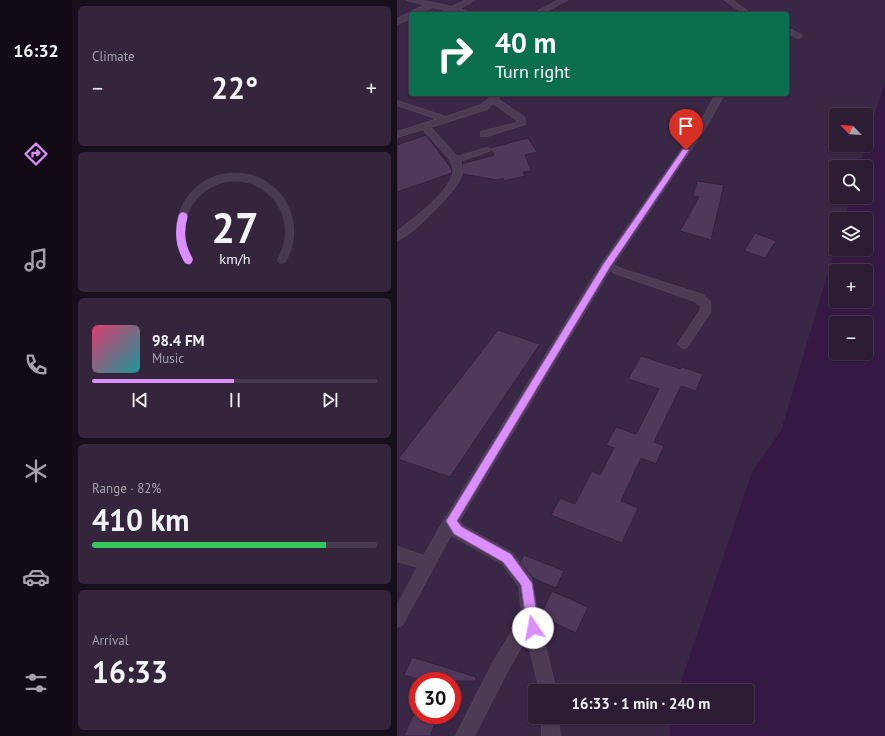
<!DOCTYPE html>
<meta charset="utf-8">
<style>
body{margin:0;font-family:"PT Sans",sans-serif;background:#34253c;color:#f1f3f6;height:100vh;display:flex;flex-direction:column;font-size:15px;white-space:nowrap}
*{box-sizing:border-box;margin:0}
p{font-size:13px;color:#a6a1ac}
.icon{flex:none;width:22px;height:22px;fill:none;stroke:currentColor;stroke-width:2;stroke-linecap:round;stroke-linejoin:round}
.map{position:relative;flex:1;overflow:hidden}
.drawer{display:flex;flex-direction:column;gap:6px;padding:6px;background:#180f1d;width:325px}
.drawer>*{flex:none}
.hud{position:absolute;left:12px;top:12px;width:380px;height:84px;border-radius:4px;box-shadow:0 1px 3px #0004,0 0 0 1px #483a4f;background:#0b6e4f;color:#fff;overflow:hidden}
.needle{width:26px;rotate:295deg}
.fabs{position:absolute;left:432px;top:108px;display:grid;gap:8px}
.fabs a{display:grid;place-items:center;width:44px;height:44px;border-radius:4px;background:#2c1c34;box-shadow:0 1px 3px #0004,0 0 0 1px #483a4f;font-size:20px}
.speed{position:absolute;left:12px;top:672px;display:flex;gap:8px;font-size:20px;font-weight:700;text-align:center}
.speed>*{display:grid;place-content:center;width:52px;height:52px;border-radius:50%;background:#2c1c34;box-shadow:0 1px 3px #0004,0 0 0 1px #483a4f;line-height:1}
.speed .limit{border:6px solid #d22;background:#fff;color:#111}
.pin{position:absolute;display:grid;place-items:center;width:34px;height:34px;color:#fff;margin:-41px -17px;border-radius:50% 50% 50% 0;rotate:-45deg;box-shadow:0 0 4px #0007}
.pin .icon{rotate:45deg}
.me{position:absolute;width:44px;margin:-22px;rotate:348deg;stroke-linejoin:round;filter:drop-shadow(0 0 3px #0008)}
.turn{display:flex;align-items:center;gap:14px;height:84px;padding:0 20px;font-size:18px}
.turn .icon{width:52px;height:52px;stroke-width:2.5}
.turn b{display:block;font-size:28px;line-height:34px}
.big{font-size:30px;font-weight:700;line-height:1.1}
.drawer .widget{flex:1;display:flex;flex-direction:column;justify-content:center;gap:6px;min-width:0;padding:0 14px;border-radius:6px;background:#34253c}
.drawer .dial{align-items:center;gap:0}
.dial svg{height:104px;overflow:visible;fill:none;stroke:#483a4f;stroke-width:7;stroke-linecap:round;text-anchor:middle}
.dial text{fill:#f1f3f6;stroke:none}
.song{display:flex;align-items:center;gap:12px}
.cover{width:48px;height:48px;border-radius:6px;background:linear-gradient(135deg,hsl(340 70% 55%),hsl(180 70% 35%))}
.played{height:4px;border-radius:2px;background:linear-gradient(90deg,#db8efd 50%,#483a4f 50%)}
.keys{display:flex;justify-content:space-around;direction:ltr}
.heat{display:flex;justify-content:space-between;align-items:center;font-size:22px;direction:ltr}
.charge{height:6px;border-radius:3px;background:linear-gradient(90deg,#34c759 82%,#483a4f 0)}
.trip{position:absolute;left:131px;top:684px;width:226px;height:40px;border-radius:4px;background:#2c1c34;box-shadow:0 1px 3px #0004,0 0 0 1px #483a4f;font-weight:700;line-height:40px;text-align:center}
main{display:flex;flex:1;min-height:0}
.tab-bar{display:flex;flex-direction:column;width:72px;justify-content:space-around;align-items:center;background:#120b15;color:#a6a1ac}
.tab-bar .icon{width:28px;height:28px}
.tab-bar .current{color:#db8efd}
.tab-bar b{font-size:18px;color:#f1f3f6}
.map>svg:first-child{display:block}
.water{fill:#351844;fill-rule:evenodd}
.building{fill:#50385b;stroke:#33213c}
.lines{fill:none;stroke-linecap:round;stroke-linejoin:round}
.lane-casing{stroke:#52415b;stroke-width:2}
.street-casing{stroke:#52415b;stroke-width:2}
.lane{fill:#4c3b54;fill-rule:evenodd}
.street{fill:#4c3b54;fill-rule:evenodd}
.route{fill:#db8efd;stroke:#8e5ca4}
</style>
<main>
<nav class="tab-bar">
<b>16:32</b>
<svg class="icon current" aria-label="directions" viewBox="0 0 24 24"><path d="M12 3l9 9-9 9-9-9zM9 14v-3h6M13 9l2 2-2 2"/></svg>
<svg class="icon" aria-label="music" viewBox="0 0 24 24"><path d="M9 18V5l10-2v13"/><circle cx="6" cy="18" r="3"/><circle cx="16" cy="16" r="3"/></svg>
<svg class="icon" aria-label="phone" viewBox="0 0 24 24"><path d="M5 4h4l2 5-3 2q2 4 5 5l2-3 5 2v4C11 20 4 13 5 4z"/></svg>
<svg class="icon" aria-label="climate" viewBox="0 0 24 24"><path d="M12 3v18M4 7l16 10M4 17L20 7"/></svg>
<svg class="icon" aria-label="car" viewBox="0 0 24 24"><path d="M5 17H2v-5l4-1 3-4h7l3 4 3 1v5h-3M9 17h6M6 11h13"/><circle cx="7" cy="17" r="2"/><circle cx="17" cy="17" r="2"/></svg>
<svg class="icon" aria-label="filters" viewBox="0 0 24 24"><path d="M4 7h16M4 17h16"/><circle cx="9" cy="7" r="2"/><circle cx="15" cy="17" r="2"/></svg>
</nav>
<section class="drawer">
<div class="widget"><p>Climate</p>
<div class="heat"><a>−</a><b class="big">22°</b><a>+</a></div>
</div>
<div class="widget dial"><svg viewBox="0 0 100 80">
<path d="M14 69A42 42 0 1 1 86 69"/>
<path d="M14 69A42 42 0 0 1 10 36" stroke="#db8efd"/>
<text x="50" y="56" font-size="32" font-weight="700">27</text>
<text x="50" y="72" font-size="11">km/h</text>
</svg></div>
<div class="widget">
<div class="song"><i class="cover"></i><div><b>98.4 FM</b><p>Music</p></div></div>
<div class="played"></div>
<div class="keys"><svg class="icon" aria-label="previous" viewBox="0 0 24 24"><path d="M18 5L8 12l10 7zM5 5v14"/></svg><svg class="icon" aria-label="pause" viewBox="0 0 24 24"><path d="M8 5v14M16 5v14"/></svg><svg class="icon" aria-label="next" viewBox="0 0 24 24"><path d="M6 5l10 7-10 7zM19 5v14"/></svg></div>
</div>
<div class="widget"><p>Range · 82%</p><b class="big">410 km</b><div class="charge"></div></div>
<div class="widget"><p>Arrival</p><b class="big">16:33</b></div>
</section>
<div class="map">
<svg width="488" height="736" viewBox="0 0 488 736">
<rect width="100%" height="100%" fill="#3a2645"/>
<path class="water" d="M488 81V736H273V717H350V691H281L355 472 384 431 439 246V249H469V219H447L454 197H469V167H462ZM439 271H469V301H439ZM439 323H469V353H439Z"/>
<path class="building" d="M29 135 54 168 55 173 0 192V145Z
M131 138 140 152 128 155 134 171 126 172 128 176 107 181 106 178 100 180 66 174 65 164 97 155 93 148Z
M300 181 327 185 314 240 283 231 302 197 296 196Z
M358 233 379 241 368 258 347 251Z
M101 330 143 344 53 477 1 459Z
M244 356 284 369 285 367 306 374 299 391 284 386 257 442 267 446 259 464 244 458 224 501 241 508 225 543 154 515 163 498 178 504 195 471 203 475 217 448 209 445 219 427 239 434 262 389 231 379Z
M127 555 167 571 159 588 136 578 123 562Z
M155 591 191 607 179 633 143 616Z
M15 657 79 677V681H28L7 675Z
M16 715H42L33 736H7Z"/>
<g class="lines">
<defs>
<path id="lane" d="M328 0H335L354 14H347Z
M390 28 404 35 405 36 402 38 390 33Z
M98 94H106L100 99 127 117 128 124 90 136H84V132L120 123V120L96 103 90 109 33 127 60 157 90 148 94 150 63 161C64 164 65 169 65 173 62 188 14 236 0 240V232C17 218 50 196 56 174 57 168 55 163 53 159L26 129 0 137V132L41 119 0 105V101L49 117 84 105Z
M210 262 224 269 306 295 313 302V312L290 347 286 348 281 344 303 311 304 306 298 301 218 273 205 265Z
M54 515 59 517 60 521 59 525 5 625 0 627V606L21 567 0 561V547L27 556 49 517Z"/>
<path id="street" d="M10 0H22L55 7 69 0H77L62 9 78 14H65L35 7 21 14H14V18L0 24V19L28 5Z
M162 0H170L145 14H136Z
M319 94H327L310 125 214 268 62 521 66 526 115 553 134 578 141 616 159 691H143L130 636 108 675 77 736H59L96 663 125 615 122 586 105 563 56 536 47 521 206 262 302 125Z
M145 717H161L163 736H145Z"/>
</defs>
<use href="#lane" class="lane-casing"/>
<use href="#street" class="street-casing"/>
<use href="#lane" class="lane"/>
<use href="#street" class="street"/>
</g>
<path class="route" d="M286 149 292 150 213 267 60 521 65 527 114 554 135 583 142 628 140 632 136 634 132 632 130 628 124 585 106 562 57 534 49 521 207 263Z"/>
</svg>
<div class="fabs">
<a><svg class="needle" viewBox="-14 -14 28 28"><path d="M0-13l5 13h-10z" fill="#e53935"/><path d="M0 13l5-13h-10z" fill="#a6a1ac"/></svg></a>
<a><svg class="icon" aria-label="search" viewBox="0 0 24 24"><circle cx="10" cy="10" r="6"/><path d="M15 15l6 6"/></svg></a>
<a><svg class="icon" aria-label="layers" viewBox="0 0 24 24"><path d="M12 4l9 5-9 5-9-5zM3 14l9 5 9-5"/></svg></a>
<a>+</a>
<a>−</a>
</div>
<div class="speed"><div class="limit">30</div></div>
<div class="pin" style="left:289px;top:150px;background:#d93025"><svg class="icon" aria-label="arrive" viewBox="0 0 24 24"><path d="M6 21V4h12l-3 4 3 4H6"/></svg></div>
<svg class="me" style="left:136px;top:628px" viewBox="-20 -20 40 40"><circle r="19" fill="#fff"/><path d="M0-13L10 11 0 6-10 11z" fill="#db8efd"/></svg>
<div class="trip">16:33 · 1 min · 240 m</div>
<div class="hud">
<div class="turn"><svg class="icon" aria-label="right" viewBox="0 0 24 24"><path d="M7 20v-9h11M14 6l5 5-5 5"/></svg><div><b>40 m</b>Turn right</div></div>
</div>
</div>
</main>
